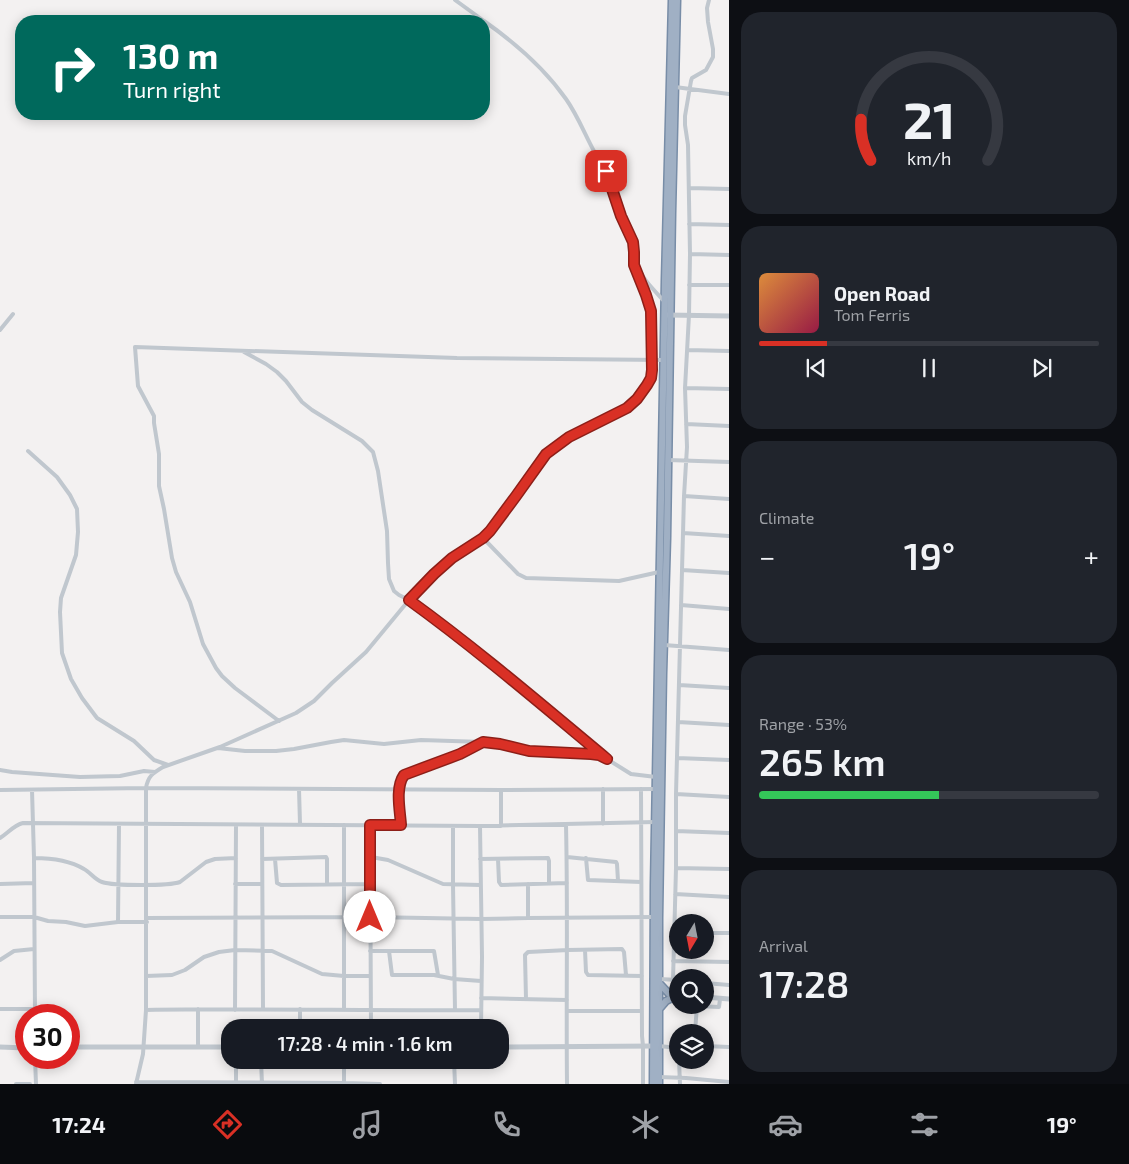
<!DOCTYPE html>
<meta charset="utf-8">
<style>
body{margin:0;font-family:"Exo 2",sans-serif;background:#20242c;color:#f1f3f6;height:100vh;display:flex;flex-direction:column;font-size:19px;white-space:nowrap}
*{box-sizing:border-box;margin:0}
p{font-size:16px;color:#9ea1a6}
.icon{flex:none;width:28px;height:28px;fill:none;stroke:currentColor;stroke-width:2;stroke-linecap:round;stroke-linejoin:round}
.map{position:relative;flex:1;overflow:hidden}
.side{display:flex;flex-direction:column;gap:12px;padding:12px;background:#0d0f14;width:400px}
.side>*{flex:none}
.guide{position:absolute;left:15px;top:15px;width:475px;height:105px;border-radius:20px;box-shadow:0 2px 12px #0003;background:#00695c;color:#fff;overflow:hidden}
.needle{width:32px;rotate:190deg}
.tools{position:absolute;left:669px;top:914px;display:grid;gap:10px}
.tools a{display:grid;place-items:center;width:45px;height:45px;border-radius:50%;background:#171b24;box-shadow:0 2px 12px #0003;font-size:25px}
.speed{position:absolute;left:15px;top:1004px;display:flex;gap:10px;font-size:25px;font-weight:700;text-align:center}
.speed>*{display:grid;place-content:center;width:65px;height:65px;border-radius:50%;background:#171b24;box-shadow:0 2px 12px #0003;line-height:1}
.speed .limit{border:8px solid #d22;background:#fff;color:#111}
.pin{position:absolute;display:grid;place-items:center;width:42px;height:42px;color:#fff;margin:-21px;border-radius:10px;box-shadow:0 2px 8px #0006}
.me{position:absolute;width:55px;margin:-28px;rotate:0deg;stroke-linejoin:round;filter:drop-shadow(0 0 4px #0008)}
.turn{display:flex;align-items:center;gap:18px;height:105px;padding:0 25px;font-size:22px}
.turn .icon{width:65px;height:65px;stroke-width:2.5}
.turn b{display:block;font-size:35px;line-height:42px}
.big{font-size:38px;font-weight:600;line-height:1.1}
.side .tile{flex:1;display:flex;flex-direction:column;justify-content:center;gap:8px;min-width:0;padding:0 18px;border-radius:20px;background:#20242c}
.side .dial{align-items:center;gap:0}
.dial svg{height:130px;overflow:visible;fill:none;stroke:#363941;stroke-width:7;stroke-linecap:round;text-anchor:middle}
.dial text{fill:#f1f3f6;stroke:none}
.song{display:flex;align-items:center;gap:15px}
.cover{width:60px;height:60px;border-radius:8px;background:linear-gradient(135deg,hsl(30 70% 55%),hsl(340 70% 35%))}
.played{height:5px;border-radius:2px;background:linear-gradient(90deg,#d93025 20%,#363941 20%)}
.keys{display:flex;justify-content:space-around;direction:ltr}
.heat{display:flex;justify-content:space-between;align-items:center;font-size:28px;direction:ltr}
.charge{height:8px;border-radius:4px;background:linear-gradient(90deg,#34c759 53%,#363941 0)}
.trip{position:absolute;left:221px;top:1019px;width:288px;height:50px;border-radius:20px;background:#171b24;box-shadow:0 2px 12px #0003;font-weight:600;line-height:50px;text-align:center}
.dock{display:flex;height:80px;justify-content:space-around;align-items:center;background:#090b0e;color:#9ea1a6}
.dock .icon{width:35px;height:35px}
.dock .active{color:#d93025}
.dock b{font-size:22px;color:#f1f3f6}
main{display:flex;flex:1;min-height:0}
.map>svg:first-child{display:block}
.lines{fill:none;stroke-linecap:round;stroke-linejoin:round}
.trunk-casing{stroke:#788da7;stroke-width:9}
.minor{stroke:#c0c7ce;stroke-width:4}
.tertiary{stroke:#c0c7ce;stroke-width:5}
.trunk{stroke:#a0b0c4;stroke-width:6}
.route-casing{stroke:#8d1f18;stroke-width:12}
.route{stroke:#d93025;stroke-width:9}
</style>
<main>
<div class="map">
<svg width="729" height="1084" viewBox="0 0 729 1084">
<rect width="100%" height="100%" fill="#f3f1f1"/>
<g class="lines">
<defs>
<path id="trunk" d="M659 983 671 996
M660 1008 666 1001 676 996
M653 1084 654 884 665 280 672 0
M659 1084V918L663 674 667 538 672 213 677 0"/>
</defs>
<use href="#trunk" class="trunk-casing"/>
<path class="minor" d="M455 0 484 21
M484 21C514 42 545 69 566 99 578 116 585 135 595 153 600 163 607 172 611 183 614 194 616 205 621 216 624 224 630 231 632 240 635 247 634 255 636 262 641 278 654 290 665 302
M675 87 729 94
M689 188 729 189
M689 224 729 225
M690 254 729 255
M689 285H729
M0 330 13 314
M687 350 729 351
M244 352 266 364 277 372 286 381 302 402 312 410 362 441 373 452 378 471 387 531 388 563 389 579 394 591 399 595 409 600 454 632 519 685 607 759
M685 388 729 389
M686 424 729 426
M28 451 57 477 70 495 77 509 78 532 76 555 61 598 60 612 62 653 71 679 82 698 97 718 134 741 154 760 168 765
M668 460 729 462
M684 496 729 499
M683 533 729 536
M483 538 518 574 526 578 619 581 659 572
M682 570 729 573
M681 605 729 609
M664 645 729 650
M679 685 729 688
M279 721 235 688 222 676 216 668 203 644 190 602 176 572 172 558 164 509 159 486V454L154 423V416L138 386 135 347 457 358 664 360
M678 722 729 725
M218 748 245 751H276L294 749 331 742 344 740 384 744 421 740 483 742 500 745 529 751 584 753 599 755 607 759 631 774 656 777
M677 758 729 760
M0 770 12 772 80 777 120 776 144 771 155 772
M299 789 300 824
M603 789V824
M641 789 642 1036 643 1046V1084
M0 790 146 788 501 790 656 789
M32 790 34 858 35 1015
M501 790V826
M676 794 729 797
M262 825 263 1009
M370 825 371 1028
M401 825C400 809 395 789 404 775L460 754 481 743
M566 825C568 911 566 998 567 1084
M453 826V885L455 1010
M480 826 482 957 481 1028
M676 831 729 833
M0 838C8 833 14 825 23 823L480 826 655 822
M371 857 388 860 443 884 480 885
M567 857 616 862 617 864 618 881
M34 858C51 858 69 860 84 869 90 872 95 880 102 882 114 886 169 886 180 882L206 862 215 859 236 858
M586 858 588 880 641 882
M262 859 326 857 327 859V884
M275 859 277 883 281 885 371 884
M480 859 548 858 549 861V883
M498 859 499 882 501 885 567 883
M676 868 729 869
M0 884 34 883
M235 884H262
M528 884V918
M675 894 729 897
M0 917H34L48 921 66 922 85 926 118 922H147
M147 918 370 917 481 919 528 918 653 917
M118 922 119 824
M705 933H729
M585 950 586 972 588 975 642 976
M370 951H434L438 975
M389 951 392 975H434L454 979 481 981
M0 960 14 951 34 949
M673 961 729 962
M146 976 172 975 185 970 204 957 219 952 235 950 272 951 322 974 344 976H370
M659 979 678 980
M673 980 676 868V794L684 496 687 447 685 388 689 315 690 254 688 145 685 125V116L691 81 692 78 706 70 713 57V49L708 22 707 8 709 0
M705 983 729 985
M705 994 706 983
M481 998 567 1000
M526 999 525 955 528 952 568 950 622 949 624 952 626 975
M0 1009H35
M300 1009V1028
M344 1009V825
M146 1010C258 1008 369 1011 480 1010
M235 1010 236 825
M567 1011H642
M695 1032 697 1006 719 1007 720 999
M659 1046 678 1048
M705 1046 729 1047
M198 1047V1009
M35 1058 36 1084
M236 1060V1084
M261 1060 262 1084
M344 1060V1084
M454 1060 455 1084
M679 1060 680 1084
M659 1077 686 1078 729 1082
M136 1082 344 1083 380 1084
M16 1084H30
M136 1084 143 1054 146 1010V788C148 776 153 773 163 767L220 747 296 713 314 701 332 683 366 652 409 600 433 574 452 558 483 538 490 531C502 517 513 501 524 485 537 466 544 453 563 440 590 423 649 408 652 370 653 361 651 352 651 344 651 332 653 321 651 310 647 293 632 271 635 256"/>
<path class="tertiary" d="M667 315 729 316
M705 997 729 999
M0 1047 26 1048
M69 1047H230
M500 1047 657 1046"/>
<use href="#trunk" class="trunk"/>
</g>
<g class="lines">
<defs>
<path id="route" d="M370 917V825H401C400 810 395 788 404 775L460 754 483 742 500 744 529 751 591 754 599 755 607 759C542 705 478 650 409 600L434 574 452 558 483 538 490 531 516 496 546 454 569 437 627 408 637 399 647 385 651 378 652 370 651 311 646 295 634 265V252L633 242 621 216 606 171"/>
</defs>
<use href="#route" class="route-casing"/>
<use href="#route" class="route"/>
</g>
</svg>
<div class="tools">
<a><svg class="needle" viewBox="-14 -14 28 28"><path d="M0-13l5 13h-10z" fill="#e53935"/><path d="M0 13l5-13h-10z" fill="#9ea1a6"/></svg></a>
<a><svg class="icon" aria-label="search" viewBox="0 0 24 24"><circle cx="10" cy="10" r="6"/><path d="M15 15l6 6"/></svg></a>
<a><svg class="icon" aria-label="layers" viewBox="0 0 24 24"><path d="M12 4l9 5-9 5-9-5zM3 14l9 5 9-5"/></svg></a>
</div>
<div class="speed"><div class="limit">30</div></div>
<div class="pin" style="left:606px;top:171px;background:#d93025"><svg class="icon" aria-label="arrive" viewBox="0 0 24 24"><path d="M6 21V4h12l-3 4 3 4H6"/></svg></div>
<svg class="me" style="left:370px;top:917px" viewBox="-20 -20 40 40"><circle r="19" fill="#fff"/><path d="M0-13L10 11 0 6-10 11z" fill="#d93025"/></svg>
<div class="trip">17:28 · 4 min · 1.6 km</div>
<div class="guide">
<div class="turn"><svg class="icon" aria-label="right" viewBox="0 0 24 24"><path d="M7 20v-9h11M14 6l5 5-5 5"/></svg><div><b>130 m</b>Turn right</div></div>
</div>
</div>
<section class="side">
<div class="tile dial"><svg viewBox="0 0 100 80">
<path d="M14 69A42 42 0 1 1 86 69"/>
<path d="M14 69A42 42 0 0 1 8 44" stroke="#d93025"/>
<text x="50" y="56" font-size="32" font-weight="700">21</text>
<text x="50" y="72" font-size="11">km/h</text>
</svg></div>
<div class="tile">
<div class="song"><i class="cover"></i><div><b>Open Road</b><p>Tom Ferris</p></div></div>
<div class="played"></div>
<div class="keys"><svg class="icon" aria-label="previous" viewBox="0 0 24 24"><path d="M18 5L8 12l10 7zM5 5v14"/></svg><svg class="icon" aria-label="pause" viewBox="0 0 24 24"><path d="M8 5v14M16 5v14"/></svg><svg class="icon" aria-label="next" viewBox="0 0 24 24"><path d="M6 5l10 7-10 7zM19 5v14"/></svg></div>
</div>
<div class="tile"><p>Climate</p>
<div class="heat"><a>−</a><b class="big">19°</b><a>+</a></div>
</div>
<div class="tile"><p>Range · 53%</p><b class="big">265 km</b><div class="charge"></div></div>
<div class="tile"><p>Arrival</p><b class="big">17:28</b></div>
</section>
</main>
<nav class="dock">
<b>17:24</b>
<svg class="icon active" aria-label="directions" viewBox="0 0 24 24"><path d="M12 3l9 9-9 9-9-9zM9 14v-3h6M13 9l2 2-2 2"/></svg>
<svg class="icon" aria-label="music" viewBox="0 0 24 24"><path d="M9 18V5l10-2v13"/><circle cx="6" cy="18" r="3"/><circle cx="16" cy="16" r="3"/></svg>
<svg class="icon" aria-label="phone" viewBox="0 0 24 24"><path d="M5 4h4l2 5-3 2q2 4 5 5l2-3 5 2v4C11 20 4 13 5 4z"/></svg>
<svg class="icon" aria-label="climate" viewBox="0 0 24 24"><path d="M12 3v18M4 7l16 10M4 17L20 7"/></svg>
<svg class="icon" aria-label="car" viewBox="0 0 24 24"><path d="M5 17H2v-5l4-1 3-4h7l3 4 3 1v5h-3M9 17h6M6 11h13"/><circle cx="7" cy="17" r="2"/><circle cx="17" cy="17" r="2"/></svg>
<svg class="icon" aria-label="filters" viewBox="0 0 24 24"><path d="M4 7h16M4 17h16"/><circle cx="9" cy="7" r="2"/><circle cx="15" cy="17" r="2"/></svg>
<b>19°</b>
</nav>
